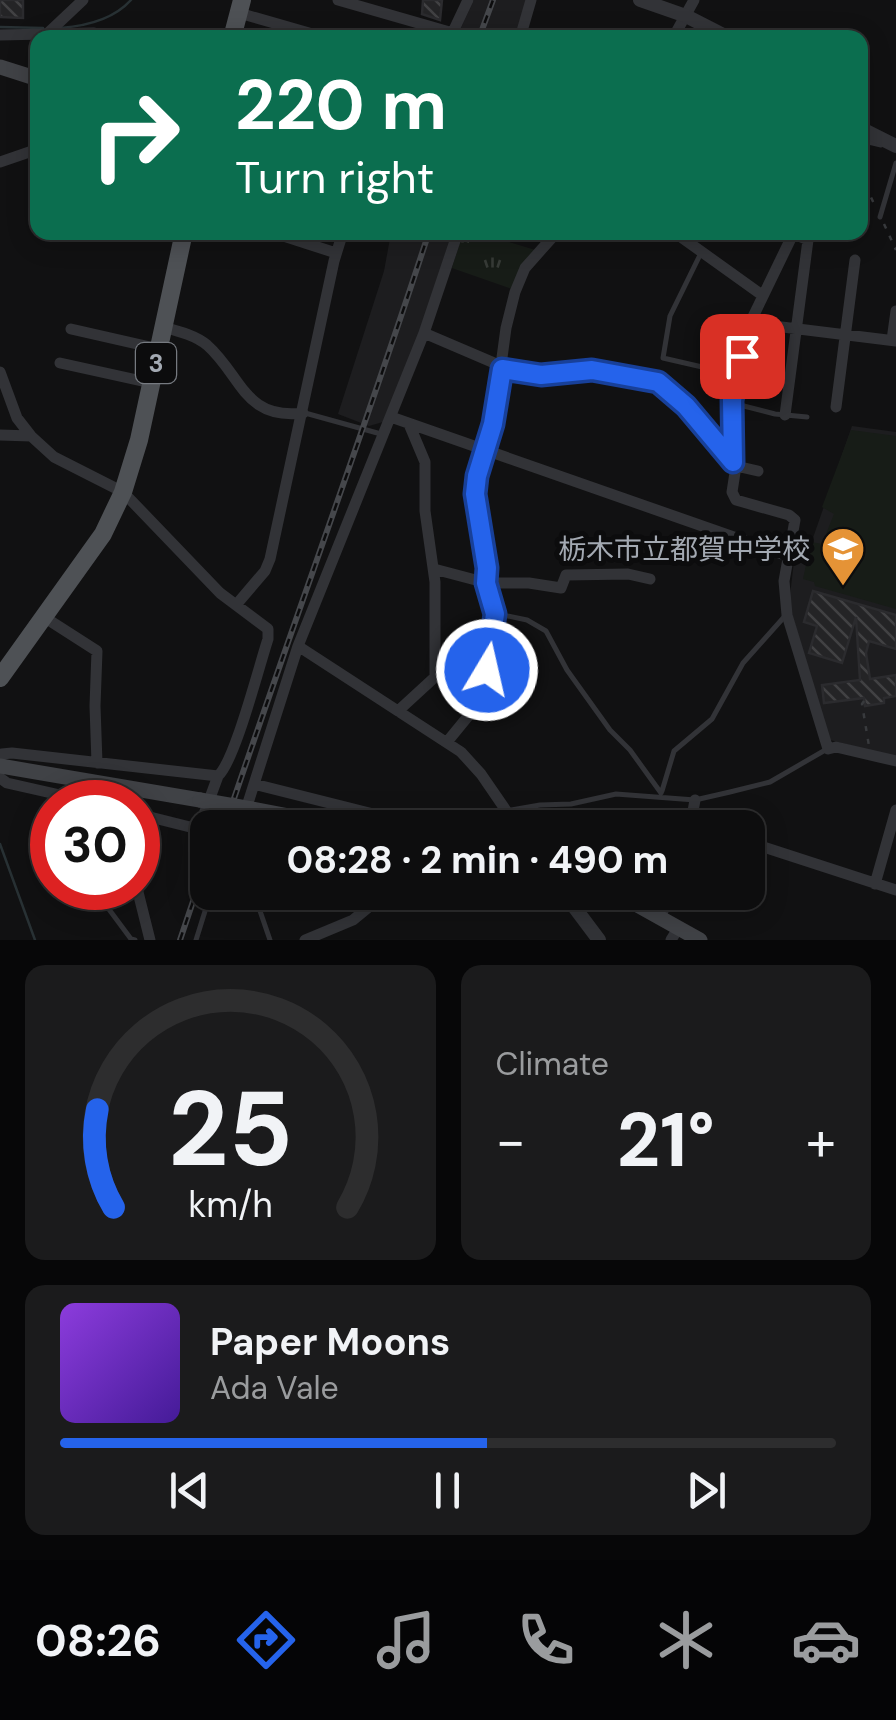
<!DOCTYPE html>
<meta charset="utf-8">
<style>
body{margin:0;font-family:"DM Sans","Noto Sans JP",sans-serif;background:#1b1b1c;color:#f1f3f6;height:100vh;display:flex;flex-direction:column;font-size:38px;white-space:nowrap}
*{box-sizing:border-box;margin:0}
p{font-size:32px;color:#9a9c9e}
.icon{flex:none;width:55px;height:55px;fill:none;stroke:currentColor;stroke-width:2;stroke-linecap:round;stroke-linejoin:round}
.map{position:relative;height:940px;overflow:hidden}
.details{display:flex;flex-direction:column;gap:25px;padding:25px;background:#070708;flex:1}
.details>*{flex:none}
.guide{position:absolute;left:30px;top:30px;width:838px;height:210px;border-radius:20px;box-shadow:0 5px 25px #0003,0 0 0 2px #2d2d2e;background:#0b6e4f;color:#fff;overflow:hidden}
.speed{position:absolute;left:30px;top:780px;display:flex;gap:20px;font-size:50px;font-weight:700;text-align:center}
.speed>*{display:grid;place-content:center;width:130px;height:130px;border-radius:50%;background:#0d0d0e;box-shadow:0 5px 25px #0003,0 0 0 2px #2d2d2e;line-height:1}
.speed .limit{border:15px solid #d22;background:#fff;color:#111}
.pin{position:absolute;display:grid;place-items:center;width:85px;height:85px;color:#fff;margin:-42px;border-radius:20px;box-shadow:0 5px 15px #0006}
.me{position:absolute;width:110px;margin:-55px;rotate:9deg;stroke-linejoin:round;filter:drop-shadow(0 0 8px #0008)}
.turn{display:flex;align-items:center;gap:35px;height:210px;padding:0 40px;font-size:45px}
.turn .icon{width:130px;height:130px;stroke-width:2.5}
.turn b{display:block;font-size:70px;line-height:85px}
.big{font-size:75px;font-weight:700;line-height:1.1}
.details .tile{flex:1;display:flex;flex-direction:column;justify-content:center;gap:15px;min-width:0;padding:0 35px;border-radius:20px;background:#1b1b1c}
.details .dial{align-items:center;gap:0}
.dial svg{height:260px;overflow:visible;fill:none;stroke:#2d2d2e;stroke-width:7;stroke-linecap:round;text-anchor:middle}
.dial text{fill:#f1f3f6;stroke:none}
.song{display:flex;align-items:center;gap:30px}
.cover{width:120px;height:120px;border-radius:15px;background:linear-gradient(135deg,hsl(270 70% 55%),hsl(260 70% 35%))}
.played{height:10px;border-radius:5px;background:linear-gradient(90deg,#2563eb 55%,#2d2d2e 55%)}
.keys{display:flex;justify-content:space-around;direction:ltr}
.heat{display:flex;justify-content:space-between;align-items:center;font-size:55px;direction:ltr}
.details .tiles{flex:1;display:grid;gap:25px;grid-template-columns:1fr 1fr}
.tile:last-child{grid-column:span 2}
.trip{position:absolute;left:190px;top:810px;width:575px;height:100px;border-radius:20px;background:#0d0d0e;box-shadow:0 5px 25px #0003,0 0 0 2px #2d2d2e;font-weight:700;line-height:100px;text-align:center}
.dock{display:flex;height:160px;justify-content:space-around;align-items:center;background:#050506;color:#9a9c9e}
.dock .icon{width:70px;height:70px}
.dock .active{color:#2563eb}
.dock b{font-size:45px;color:#f1f3f6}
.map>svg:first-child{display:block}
.built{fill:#1d1d1f}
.grass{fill:#171c17}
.park{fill:url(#park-tufts)}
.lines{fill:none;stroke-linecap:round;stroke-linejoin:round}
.stream{stroke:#283134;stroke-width:2.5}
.building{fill:url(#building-back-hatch);stroke:#2b2b2e;stroke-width:2.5}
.path{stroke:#383a3d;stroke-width:2.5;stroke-dasharray:5 8;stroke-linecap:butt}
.service{stroke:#323337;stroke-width:5}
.minor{stroke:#323337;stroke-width:11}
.tertiary{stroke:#323337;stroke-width:14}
.secondary{stroke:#404246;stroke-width:15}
.primary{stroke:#4e5155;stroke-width:18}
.rail-casing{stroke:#45474b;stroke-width:6}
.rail{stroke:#0c0c0d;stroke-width:2.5;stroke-dasharray:8;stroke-linecap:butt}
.secondary-bridge{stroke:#404246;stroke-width:15}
.route-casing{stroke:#184099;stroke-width:25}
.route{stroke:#2563eb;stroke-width:18}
.labels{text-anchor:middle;stroke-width:10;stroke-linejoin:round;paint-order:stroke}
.shield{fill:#0c0c0d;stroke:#767a80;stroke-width:2.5}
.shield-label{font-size:25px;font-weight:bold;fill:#a3a9b2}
.poi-label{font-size:28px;fill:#a3a9b2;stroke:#0c0c0d;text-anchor:end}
</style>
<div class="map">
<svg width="896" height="940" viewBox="0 0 896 940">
<defs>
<pattern id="park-tufts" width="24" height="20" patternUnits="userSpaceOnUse" patternTransform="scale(2.5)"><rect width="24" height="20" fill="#171c17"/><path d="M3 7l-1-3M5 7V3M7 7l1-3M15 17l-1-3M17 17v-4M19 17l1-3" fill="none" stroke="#363a36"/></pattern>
<pattern id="building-back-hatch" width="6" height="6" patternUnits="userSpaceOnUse" patternTransform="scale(2.5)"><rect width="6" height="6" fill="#242426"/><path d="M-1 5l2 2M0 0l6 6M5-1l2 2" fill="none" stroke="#414143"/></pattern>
</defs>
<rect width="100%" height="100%" fill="#111112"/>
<path class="built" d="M474 0H527L515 37 456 38Z
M391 233H454L421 330 383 422 369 426 338 414 384 271Z
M852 426 896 432V757L830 740 789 604 795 553 807 555Z"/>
<path class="grass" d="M851 430 896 436V609L815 586 814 582 803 579 811 542 822 544 834 514 822 507Z"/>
<path class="park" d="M463 233H479L535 250 525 261 512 289 452 268Z"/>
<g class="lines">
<path class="stream" d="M0 27 43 28
M61 28C86 26 114 19 131 0
M0 844 35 940"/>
</g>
<path class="building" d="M0 0H23V18L0 17Z
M423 0H442L440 20 422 14Z
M813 591 896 615V649L869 641 866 653 870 679 896 675V696L884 698V703L865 706 864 698 824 703 822 685 860 680 856 617 842 663 809 653 817 626 804 622Z"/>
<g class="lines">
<path class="path" d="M860 174 876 208
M884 224 896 250
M864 701 862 704 869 746"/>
<path class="service" d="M860 140 881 145
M880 217 896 163
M700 255 670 316 663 358 737 375
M305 413 381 434
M734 459 732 403 775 414 807 417
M498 614 527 620 546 631 567 670 610 730 630 750 661 793
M662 791 674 751 712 719 743 663 785 616
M478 828 505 811 540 805 571 804 616 794 695 800 730 792 770 782 827 749
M84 888 108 908 131 939 135 940
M249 892 259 908 270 940
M196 940 211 892"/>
<path class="minor" d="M338 0 453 33
M239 13 309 33 313 38
M48 33 83 0
M0 35 93 33 118 38
M450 38 468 0
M520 38 531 0
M673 38 694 0
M0 162 38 149
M271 232 336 253
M674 232 762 295
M750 323 896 341
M163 327C178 331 195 335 207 345 242 376 244 420 303 413
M71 329 159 349
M424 333 515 372 553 375 591 370 657 382 686 406 736 466 758 471
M892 340 896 311
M60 363 151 383
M0 372 17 418 31 436 54 457 123 492 220 593 268 629V639C259 666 235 761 218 776
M732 403 750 323 794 232
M836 407 855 260
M785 415 808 240 794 234
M391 417 788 556
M0 435 31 436
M736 466 732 492 736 500 789 515 795 520 784 581 787 615 828 749 836 747 896 761
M434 569 487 583H529L561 588 566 575 628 574 650 579
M236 605 265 571 270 559 334 261 343 232
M44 617 97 651 95 706 97 763
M298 646 461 752 481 774 518 828
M398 711 435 677V582L425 511V462L409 424
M447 742 483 698 495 613 487 583V568L475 495 477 476 493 424 506 328 515 292 525 268 557 232
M0 759 2 754 12 753 218 776 200 825 190 827 138 814
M0 778 7 783 91 802
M254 784 429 828
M240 828 298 646 424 333 458 232
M690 828 695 800
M748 842 896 890
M875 884 896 810
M137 888 150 940
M661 916 671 892
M305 940 353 920 387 892
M671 940 679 927"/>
<path class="tertiary" d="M640 0 686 16 729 38
M860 128 896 146
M563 892 599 940"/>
<path class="secondary" d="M0 67 38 79
M0 766 200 800
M252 809 352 828
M614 892 700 940"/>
<path class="primary" d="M232 38 242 0
M0 678 103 534 123 492 139 440 184 232"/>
<defs>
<path id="rail" d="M479 38 493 0
M224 828C291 629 364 432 429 232
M180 940 208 857"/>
</defs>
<use href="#rail" class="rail-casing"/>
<use href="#rail" class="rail"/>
<path class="secondary-bridge" d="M200 800 252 809"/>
</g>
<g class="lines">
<defs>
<path id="route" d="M487 670 495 614 486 583 487 568 475 494 477 476 493 424 502 369 541 375 592 370 658 382 686 406 733 462 732 400 742 356"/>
</defs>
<use href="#route" class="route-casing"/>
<use href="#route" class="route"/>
</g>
<defs>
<symbol id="school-pin" viewBox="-11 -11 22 30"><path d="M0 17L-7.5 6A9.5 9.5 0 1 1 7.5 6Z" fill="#e59336" stroke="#0c0c0d"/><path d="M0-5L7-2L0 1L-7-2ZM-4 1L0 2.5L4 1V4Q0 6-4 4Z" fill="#fff"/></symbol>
</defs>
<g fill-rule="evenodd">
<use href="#school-pin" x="818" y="524" width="50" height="68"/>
</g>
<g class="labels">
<rect class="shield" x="136" y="343" width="40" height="40" rx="8"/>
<g class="shield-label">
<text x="156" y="372">3</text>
</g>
<g class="poi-label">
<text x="810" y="559">栃木市立都賀中学校</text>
</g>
</g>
</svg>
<div class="speed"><div class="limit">30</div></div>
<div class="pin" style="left:742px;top:356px;background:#d93025"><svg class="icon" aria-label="arrive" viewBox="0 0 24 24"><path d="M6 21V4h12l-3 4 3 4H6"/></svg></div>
<svg class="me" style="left:487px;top:670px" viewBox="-20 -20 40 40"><circle r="17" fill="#2563eb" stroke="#fff" stroke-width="3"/><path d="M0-11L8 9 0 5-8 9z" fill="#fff"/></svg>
<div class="trip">08:28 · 2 min · 490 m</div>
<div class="guide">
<div class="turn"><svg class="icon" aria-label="right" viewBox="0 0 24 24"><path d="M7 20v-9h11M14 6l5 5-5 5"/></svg><div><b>220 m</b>Turn right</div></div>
</div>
</div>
<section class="details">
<div class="tiles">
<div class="tile dial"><svg viewBox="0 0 100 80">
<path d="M14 69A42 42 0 1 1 86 69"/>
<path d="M14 69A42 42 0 0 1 9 39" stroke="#2563eb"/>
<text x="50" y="56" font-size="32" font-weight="700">25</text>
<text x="50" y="72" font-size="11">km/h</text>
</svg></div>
<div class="tile"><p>Climate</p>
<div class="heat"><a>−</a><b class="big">21°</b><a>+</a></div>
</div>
<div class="tile">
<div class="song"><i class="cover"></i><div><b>Paper Moons</b><p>Ada Vale</p></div></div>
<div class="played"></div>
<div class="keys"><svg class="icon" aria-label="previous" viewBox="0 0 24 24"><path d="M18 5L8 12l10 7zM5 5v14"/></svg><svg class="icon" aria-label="pause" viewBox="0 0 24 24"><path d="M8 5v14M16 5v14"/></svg><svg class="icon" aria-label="next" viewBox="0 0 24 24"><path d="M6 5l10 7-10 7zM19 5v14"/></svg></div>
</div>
</div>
</section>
<nav class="dock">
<b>08:26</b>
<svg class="icon active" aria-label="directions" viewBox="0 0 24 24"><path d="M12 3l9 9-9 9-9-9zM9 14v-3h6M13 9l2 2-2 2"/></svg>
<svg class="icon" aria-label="music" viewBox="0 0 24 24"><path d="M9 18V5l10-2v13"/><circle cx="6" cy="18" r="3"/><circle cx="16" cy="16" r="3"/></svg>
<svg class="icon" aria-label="phone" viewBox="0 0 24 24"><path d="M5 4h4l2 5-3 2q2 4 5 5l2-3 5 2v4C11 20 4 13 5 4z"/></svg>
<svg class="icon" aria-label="climate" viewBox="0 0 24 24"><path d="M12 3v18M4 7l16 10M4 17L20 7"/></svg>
<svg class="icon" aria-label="car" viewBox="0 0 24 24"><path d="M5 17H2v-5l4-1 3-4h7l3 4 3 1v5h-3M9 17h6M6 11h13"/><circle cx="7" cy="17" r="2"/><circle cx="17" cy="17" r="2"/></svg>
</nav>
